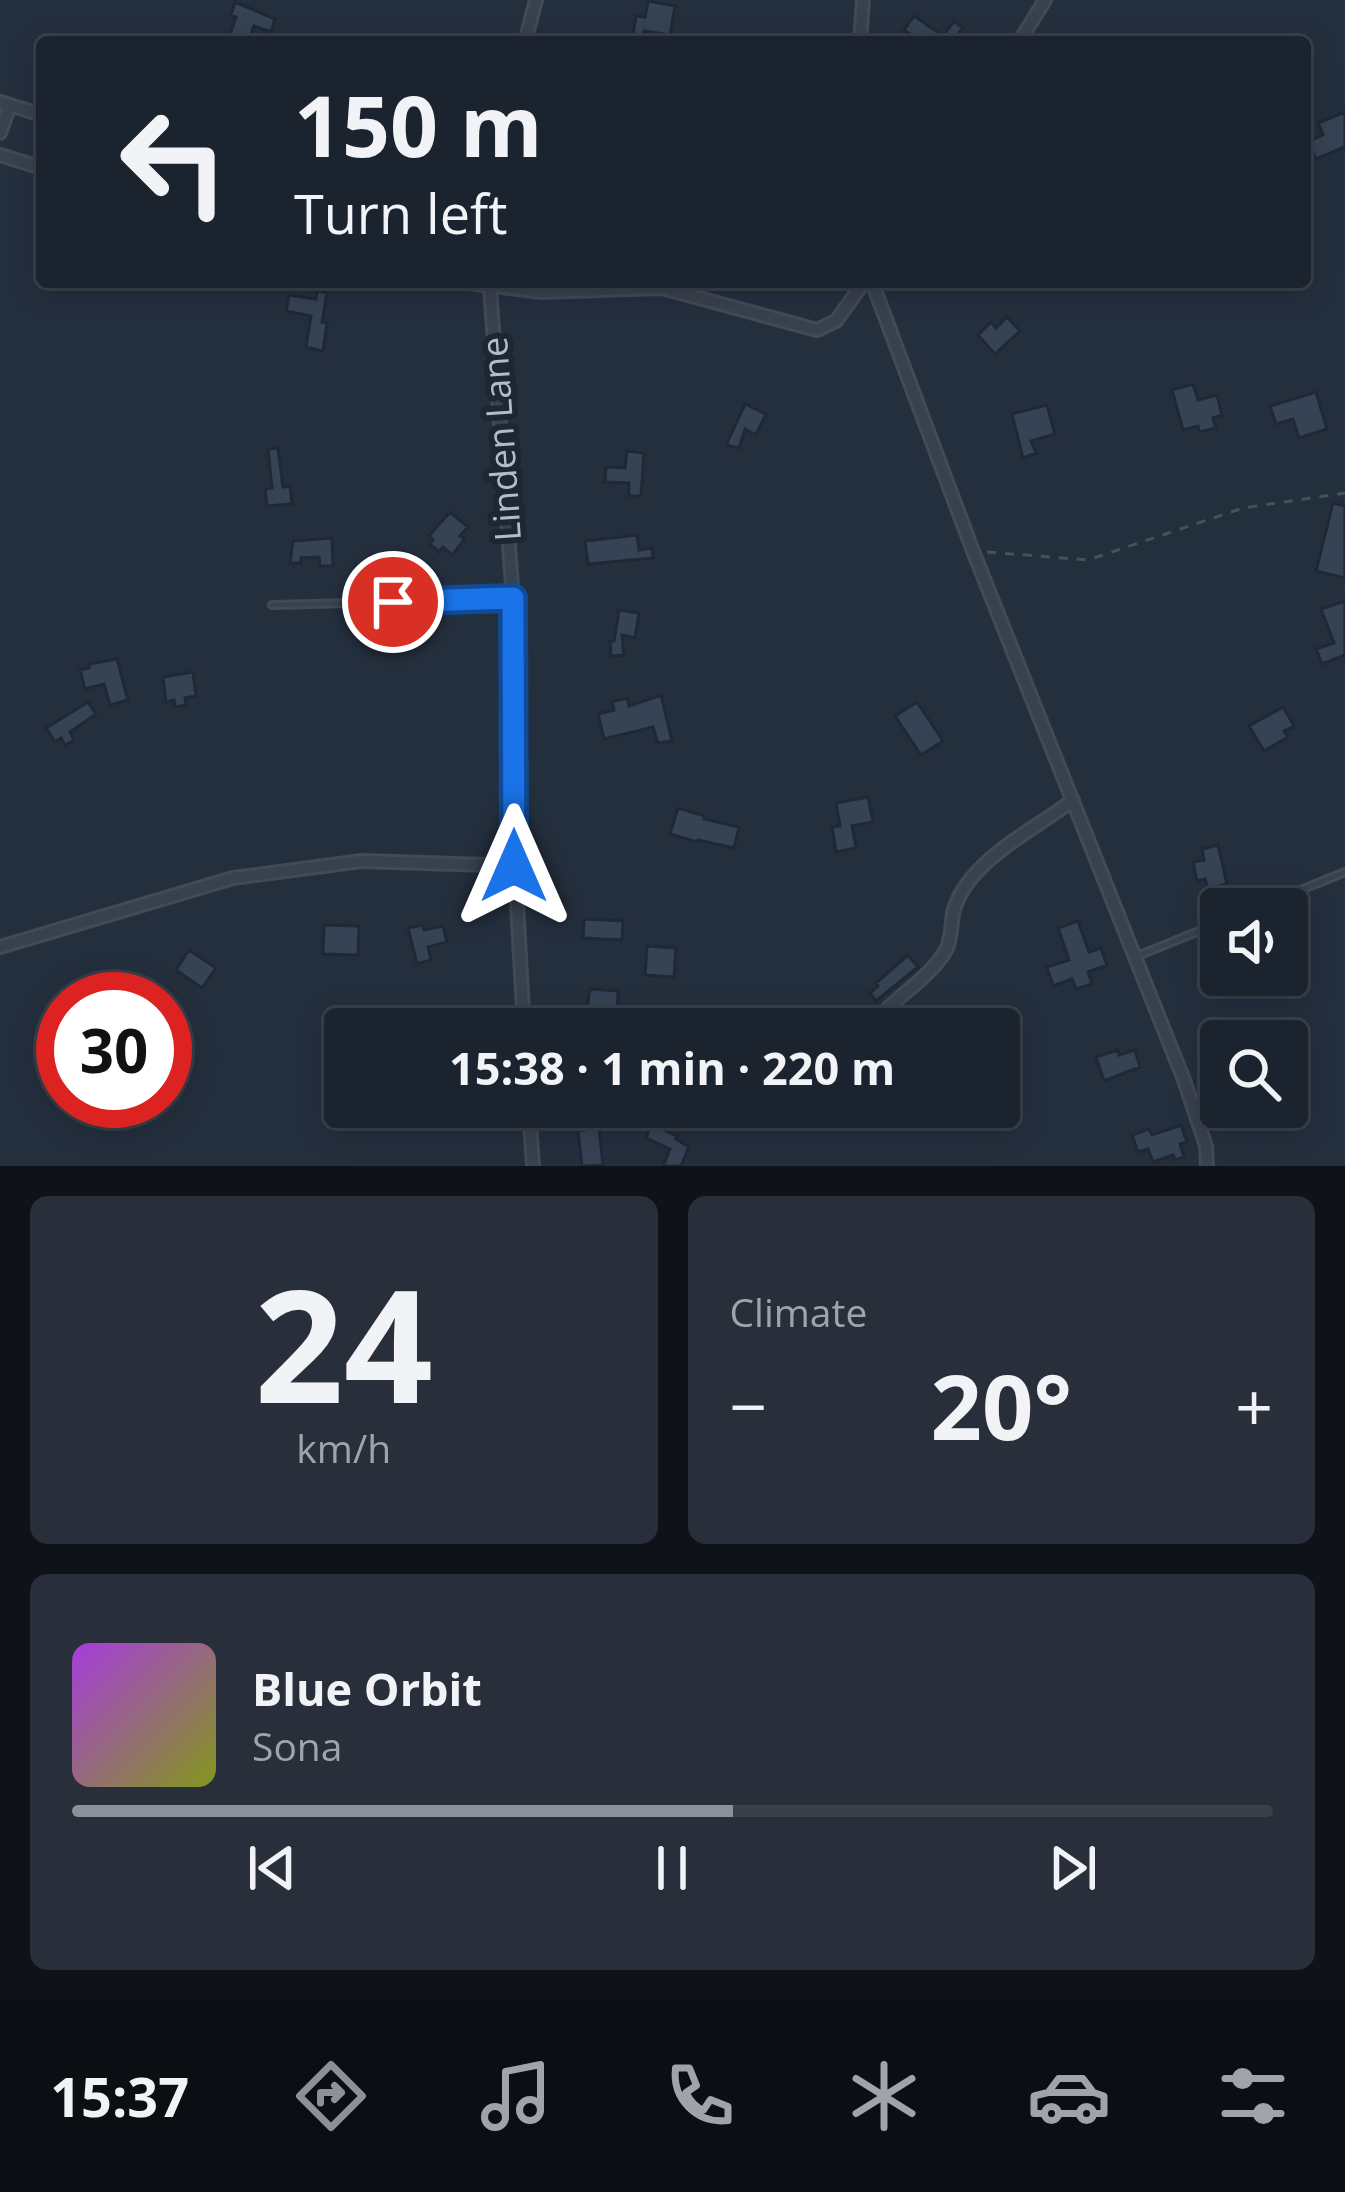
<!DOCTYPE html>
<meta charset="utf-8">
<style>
body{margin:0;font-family:"Open Sans",sans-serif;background:#282f3a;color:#f1f3f6;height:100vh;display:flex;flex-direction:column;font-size:45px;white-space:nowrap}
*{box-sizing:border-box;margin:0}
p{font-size:39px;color:#a0a4aa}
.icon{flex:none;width:66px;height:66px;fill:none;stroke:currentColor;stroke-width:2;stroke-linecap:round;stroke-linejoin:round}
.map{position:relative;height:1166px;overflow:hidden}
.panel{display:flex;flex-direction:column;gap:30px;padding:30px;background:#0f1319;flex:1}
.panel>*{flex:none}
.hud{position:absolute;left:36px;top:36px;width:1275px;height:252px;border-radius:12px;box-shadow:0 6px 30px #0003,0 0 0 3px #39404a;background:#1b232e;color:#f1f3f6;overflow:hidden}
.tools{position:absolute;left:1200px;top:888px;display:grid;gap:24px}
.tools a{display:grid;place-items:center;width:108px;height:108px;border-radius:12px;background:#1b232e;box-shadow:0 6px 30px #0003,0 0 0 3px #39404a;font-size:60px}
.speed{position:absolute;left:36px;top:972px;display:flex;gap:24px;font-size:60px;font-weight:700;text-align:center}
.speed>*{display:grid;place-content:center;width:156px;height:156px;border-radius:50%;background:#1b232e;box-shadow:0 6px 30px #0003,0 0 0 3px #39404a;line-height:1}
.speed .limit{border:18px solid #d22;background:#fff;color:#111}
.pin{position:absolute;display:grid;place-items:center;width:102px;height:102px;color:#fff;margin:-51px;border:6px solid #fff;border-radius:50%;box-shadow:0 3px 12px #0007}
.me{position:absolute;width:132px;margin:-66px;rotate:0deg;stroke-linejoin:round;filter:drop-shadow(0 0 9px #0008)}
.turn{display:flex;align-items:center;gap:42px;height:252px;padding:0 60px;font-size:54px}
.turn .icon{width:156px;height:156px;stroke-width:2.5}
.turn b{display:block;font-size:84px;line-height:102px}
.big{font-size:90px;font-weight:700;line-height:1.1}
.panel .widget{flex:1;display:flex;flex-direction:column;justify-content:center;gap:18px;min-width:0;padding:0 42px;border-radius:18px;background:#282f3a}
.panel .dial{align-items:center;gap:0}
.dial b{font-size:156px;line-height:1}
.song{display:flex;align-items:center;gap:36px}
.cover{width:144px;height:144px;border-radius:18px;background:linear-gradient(135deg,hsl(280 70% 55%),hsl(70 70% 35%))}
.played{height:12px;border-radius:6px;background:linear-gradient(90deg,#8c9099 55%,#39404a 55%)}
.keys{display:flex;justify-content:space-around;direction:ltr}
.heat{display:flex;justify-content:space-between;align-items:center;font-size:66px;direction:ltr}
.panel .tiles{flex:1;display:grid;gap:30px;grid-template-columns:1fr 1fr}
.widget:last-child{grid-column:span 2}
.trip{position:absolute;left:324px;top:1008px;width:696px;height:120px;border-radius:12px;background:#1b232e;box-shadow:0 6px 30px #0003,0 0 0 3px #39404a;font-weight:700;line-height:120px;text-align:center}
.menu{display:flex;height:192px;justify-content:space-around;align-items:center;background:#0b0e12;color:#a0a4aa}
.menu .icon{width:84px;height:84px}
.menu .on{color:#8c9099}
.menu b{font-size:54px;color:#f1f3f6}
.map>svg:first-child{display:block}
.building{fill:#364354;stroke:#1f2835;stroke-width:3}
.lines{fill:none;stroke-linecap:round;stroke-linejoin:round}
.service-casing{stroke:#414a57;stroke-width:10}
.minor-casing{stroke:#414a57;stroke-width:16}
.path{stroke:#3f5557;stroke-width:3;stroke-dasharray:9 9;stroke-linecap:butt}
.service{stroke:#38414e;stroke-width:4.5}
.minor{stroke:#38414e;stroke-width:10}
.route-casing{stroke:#114b97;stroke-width:30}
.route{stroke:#1a73e8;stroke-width:21}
.labels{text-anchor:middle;stroke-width:12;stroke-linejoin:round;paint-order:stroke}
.street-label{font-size:36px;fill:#b4bcc9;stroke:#1d2633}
</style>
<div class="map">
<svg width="1345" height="1166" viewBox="0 0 1345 1166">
<rect width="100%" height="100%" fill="#242f3e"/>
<path class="building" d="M648 1 675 6 670 35 644 31 643 35 633 34 636 16 645 17Z
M235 2 275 19 271 32 254 26 249 40 230 34 236 17 231 15Z
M914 16 943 36 954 21 963 28 952 42H922L904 30Z
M1345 112V147L1316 159 1308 141 1323 135 1318 123Z
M317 291 327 293 322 322 327 323 323 351 306 347 311 316 286 311 289 295 316 299Z
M1007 317 1020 331 995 354 978 335 991 322 996 328Z
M1193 384 1198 400 1217 395 1222 415 1213 418 1216 428 1199 432 1198 426 1183 430 1172 390Z
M1316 392 1327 429 1299 438 1293 419 1276 424 1270 406Z
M745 404 766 414 756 435 745 429 739 448 726 445Z
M1047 405 1055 434 1031 441 1036 453 1023 458 1012 414Z
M278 448 283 487 290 486 292 504 267 506 265 489 272 488 268 449Z
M627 451 644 453 641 496H629V483L605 482 606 467 625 468Z
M1333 503 1345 506V578L1316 571Z
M450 512 468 527 460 536 465 539 452 555 443 547 439 552 430 544 433 540 429 536Z
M637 535 639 550 652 548 653 558 588 564 585 541Z
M332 538 333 566H320L319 557 301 558V563H290L293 541Z
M1345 601V655L1322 664 1316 649 1334 643 1321 609Z
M619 610 639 613 635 638 622 635 624 655 611 656 610 641H614Z
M117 659 128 700 110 705 104 684 85 689 80 670 89 668V664Z
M193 672 196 696 185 698 186 705 175 707 174 700 166 702 163 677Z
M661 695 672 741 658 743 653 727 604 739 598 714 614 710 612 702 627 698 629 706Z
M88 702 96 714 70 732 74 740 65 745 61 738 55 742 46 728Z
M917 702 943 741 921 755 895 716Z
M1283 707 1294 726 1284 731 1288 737 1264 751 1249 726Z
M868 797 873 822 852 826 856 848 836 852 832 827 840 826 836 803Z
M678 808 705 816 704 819 739 827 734 848 698 840 697 842 670 834Z
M1218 845 1227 884 1208 889 1205 879 1197 881 1193 862 1204 860 1202 849Z
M584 919 623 921 622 940 583 938Z
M1078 921 1089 952 1101 948 1107 965 1088 972 1092 984 1076 989 1072 979 1053 986 1047 967 1069 960 1058 928Z
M324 925 359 926 358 955 323 954Z
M422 925 424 930 443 926 447 942 428 947 431 960 417 964 408 928Z
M647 946 676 948 674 977 645 975Z
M189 950 216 968 202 988 176 970Z
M908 955 918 967 876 1001 870 993 878 986 876 983Z
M590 989 618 991 617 1023 592 1021V1017L586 1016Z
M1118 1050 1119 1055 1135 1050 1140 1067 1104 1081 1096 1057Z
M653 1119 664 1123 662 1129 677 1136 676 1139 689 1147 681 1166H663L670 1149 646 1138Z
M1181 1125 1187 1142 1180 1144 1184 1157 1175 1160 1173 1155 1153 1162 1148 1149 1138 1152 1132 1135 1149 1129 1152 1135Z
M599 1128 603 1165 582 1166 578 1131Z"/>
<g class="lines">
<defs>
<path id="service" d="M272 605 513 599
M1254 909 1345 872
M1135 957 1221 922"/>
<path id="minor" d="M525 42 536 0
M860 42 863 0
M1019 42 1045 0
M0 102 42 115
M0 133 10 105
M0 155 42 168
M462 282 541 292 662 288 817 330 836 321 864 282
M492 282 490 288 513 599 515 866 524 1029
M872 282 973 551 1184 1080 1206 1146 1207 1166
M0 947 233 878 362 861 515 866
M887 1009C906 991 933 973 946 950 952 938 951 926 953 913 956 901 962 890 970 880 996 847 1039 826 1073 800
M529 1107 533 1166"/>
</defs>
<use href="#service" class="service-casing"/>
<use href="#minor" class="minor-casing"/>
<path class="path" d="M987 552 1088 560 1243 508 1345 493"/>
<use href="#service" class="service"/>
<use href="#minor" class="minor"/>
</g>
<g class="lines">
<defs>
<path id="route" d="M393 602 513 598 514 866"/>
</defs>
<use href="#route" class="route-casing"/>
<use href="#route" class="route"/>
</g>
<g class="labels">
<g class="street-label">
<text transform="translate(501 439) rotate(-94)" y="13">Linden Lane</text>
</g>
</g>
</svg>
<div class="tools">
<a><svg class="icon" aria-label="sound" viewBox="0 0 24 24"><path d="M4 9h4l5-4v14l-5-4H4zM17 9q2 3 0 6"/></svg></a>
<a><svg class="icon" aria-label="search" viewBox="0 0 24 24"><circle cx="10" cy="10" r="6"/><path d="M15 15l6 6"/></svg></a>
</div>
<div class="speed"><div class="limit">30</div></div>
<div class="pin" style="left:393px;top:602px;background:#d93025"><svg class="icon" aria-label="arrive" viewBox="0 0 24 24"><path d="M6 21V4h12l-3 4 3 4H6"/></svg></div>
<svg class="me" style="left:514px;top:866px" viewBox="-20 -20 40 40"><path d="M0-17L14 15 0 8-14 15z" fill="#1a73e8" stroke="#fff" stroke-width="4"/></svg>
<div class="trip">15:38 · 1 min · 220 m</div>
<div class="hud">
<div class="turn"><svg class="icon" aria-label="left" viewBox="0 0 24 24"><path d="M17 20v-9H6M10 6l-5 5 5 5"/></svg><div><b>150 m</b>Turn left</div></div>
</div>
</div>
<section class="panel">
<div class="tiles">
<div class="widget dial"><b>24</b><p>km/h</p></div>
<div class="widget"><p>Climate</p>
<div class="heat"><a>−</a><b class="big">20°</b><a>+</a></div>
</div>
<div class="widget">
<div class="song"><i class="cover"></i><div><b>Blue Orbit</b><p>Sona</p></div></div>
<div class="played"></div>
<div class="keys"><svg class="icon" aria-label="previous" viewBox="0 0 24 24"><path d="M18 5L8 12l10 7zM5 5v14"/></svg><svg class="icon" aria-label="pause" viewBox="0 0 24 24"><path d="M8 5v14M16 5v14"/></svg><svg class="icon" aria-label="next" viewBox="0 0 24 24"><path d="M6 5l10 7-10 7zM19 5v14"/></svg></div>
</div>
</div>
</section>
<nav class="menu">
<b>15:37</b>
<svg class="icon on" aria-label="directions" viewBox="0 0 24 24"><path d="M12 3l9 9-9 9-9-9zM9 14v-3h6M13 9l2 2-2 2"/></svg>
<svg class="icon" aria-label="music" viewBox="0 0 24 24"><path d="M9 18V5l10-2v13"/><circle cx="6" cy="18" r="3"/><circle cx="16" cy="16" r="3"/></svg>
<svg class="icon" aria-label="phone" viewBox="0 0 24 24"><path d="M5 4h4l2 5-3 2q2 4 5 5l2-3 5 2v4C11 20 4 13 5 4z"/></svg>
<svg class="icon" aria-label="climate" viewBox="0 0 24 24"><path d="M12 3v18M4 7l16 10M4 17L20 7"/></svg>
<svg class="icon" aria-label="car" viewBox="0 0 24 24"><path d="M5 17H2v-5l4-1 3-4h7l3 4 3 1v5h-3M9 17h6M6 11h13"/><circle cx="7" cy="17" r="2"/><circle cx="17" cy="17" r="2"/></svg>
<svg class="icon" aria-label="filters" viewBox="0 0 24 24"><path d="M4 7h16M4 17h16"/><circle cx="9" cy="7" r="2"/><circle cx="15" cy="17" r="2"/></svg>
</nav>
